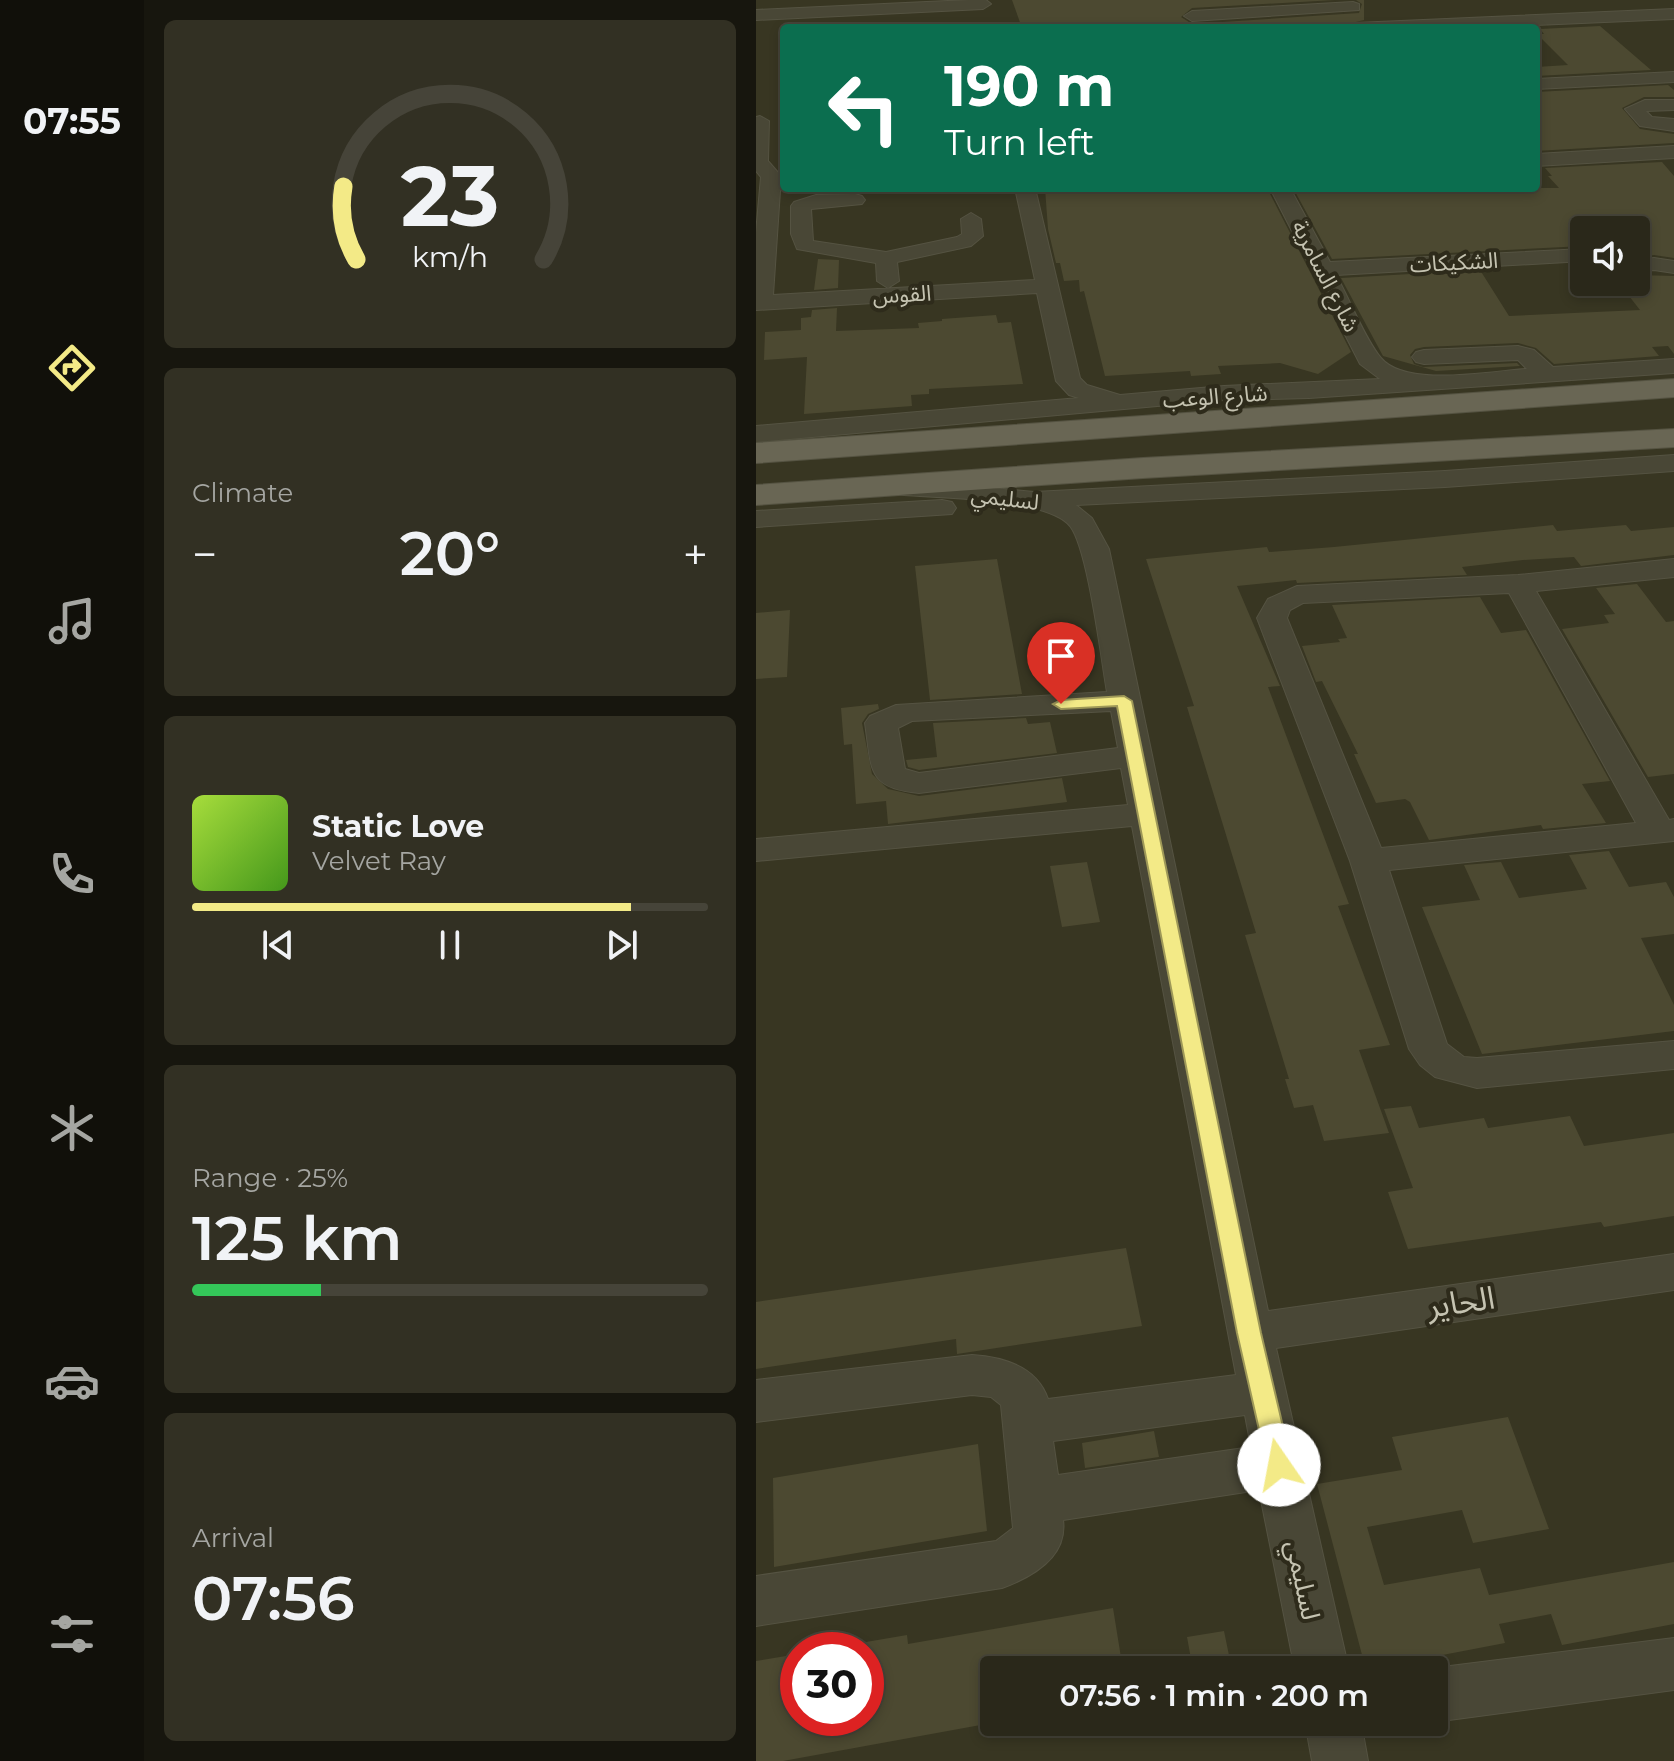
<!DOCTYPE html>
<meta charset="utf-8">
<style>
body{margin:0;font-family:Montserrat,"Noto Sans Arabic",sans-serif;background:#323023;color:#f1f3f6;height:100vh;display:flex;flex-direction:column;font-size:30px;white-space:nowrap}
*{box-sizing:border-box;margin:0}
p{font-size:26px;color:#a5a6a2}
.icon{flex:none;width:44px;height:44px;fill:none;stroke:currentColor;stroke-width:2;stroke-linecap:round;stroke-linejoin:round}
.map{position:relative;flex:1;overflow:hidden}
.sheet{display:flex;flex-direction:column;gap:20px;padding:20px;background:#17160e;width:612px}
.sheet>*{flex:none}
.guide{position:absolute;left:24px;top:24px;width:760px;height:168px;border-radius:8px;box-shadow:0 4px 12px #0003,0 0 0 2px #464439;background:#0b6e4f;color:#fff;overflow:hidden}
.buttons{position:absolute;left:814px;top:216px;display:grid;gap:16px}
.buttons a{display:grid;place-items:center;width:80px;height:80px;border-radius:8px;background:#2a281a;box-shadow:0 4px 12px #0003,0 0 0 2px #464439;font-size:40px}
.speed{position:absolute;left:24px;top:1632px;display:flex;gap:16px;font-size:40px;font-weight:700;text-align:center}
.speed>*{display:grid;place-content:center;width:104px;height:104px;border-radius:50%;background:#2a281a;box-shadow:0 4px 12px #0003,0 0 0 2px #464439;line-height:1}
.speed .limit{border:12px solid #d22;background:#fff;color:#111}
.pin{position:absolute;display:grid;place-items:center;width:68px;height:68px;color:#fff;margin:-82px -34px;border-radius:50% 50% 50% 0;rotate:-45deg;box-shadow:0 0 8px #0007}
.pin .icon{rotate:45deg}
.me{position:absolute;width:88px;margin:-44px;rotate:348deg;stroke-linejoin:round;filter:drop-shadow(0 0 6px #0008)}
.turn{display:flex;align-items:center;gap:28px;height:168px;padding:0 32px;font-size:36px}
.turn .icon{width:104px;height:104px;stroke-width:2.5}
.turn b{display:block;font-size:56px;line-height:68px}
.big{font-size:60px;font-weight:600;line-height:1.1}
.sheet .tile{flex:1;display:flex;flex-direction:column;justify-content:center;gap:12px;min-width:0;padding:0 28px;border-radius:12px;background:#323023}
.sheet .dial{align-items:center;gap:0}
.dial svg{height:208px;overflow:visible;fill:none;stroke:#464439;stroke-width:7;stroke-linecap:round;text-anchor:middle}
.dial text{fill:#f1f3f6;stroke:none}
.song{display:flex;align-items:center;gap:24px}
.cover{width:96px;height:96px;border-radius:12px;background:linear-gradient(135deg,hsl(80 70% 55%),hsl(100 70% 35%))}
.played{height:8px;border-radius:4px;background:linear-gradient(90deg,#f3ea87 85%,#464439 85%)}
.keys{display:flex;justify-content:space-around;direction:ltr}
.heat{display:flex;justify-content:space-between;align-items:center;font-size:44px;direction:ltr}
.charge{height:12px;border-radius:6px;background:linear-gradient(90deg,#34c759 25%,#464439 0)}
.trip{position:absolute;left:224px;top:1656px;width:468px;height:80px;border-radius:8px;background:#2a281a;box-shadow:0 4px 12px #0003,0 0 0 2px #464439;font-weight:600;line-height:80px;text-align:center}
main{display:flex;flex:1;min-height:0}
.tab-bar{display:flex;flex-direction:column;width:144px;justify-content:space-around;align-items:center;background:#11100a;color:#a5a6a2}
.tab-bar .icon{width:56px;height:56px}
.tab-bar .selected{color:#f3ea87}
.tab-bar b{font-size:36px;color:#f1f3f6}
.map>svg:first-child{display:block}
.building{fill:#4c4931}
.lines{fill:none;stroke-linecap:round;stroke-linejoin:round}
.minor-casing{stroke:#555342;stroke-width:2}
.major-casing{stroke:#555342;stroke-width:2}
.minor{fill:#494736;fill-rule:evenodd}
.major{fill:#696654;fill-rule:evenodd}
.route{fill:#f3ea87;stroke:#9e9858;stroke-width:2}
.labels{text-anchor:middle;stroke-width:8;stroke-linejoin:round;paint-order:stroke}
.far-street-label{font-size:22px;fill:#c5c3b1;stroke:#2e2b1b}
.street-label{font-size:26px;fill:#c5c3b1;stroke:#2e2b1b}
.near-street-label{font-size:32px;fill:#c5c3b1;stroke:#2e2b1b}
</style>
<main>
<nav class="tab-bar">
<b>07:55</b>
<svg class="icon selected" aria-label="directions" viewBox="0 0 24 24"><path d="M12 3l9 9-9 9-9-9zM9 14v-3h6M13 9l2 2-2 2"/></svg>
<svg class="icon" aria-label="music" viewBox="0 0 24 24"><path d="M9 18V5l10-2v13"/><circle cx="6" cy="18" r="3"/><circle cx="16" cy="16" r="3"/></svg>
<svg class="icon" aria-label="phone" viewBox="0 0 24 24"><path d="M5 4h4l2 5-3 2q2 4 5 5l2-3 5 2v4C11 20 4 13 5 4z"/></svg>
<svg class="icon" aria-label="climate" viewBox="0 0 24 24"><path d="M12 3v18M4 7l16 10M4 17L20 7"/></svg>
<svg class="icon" aria-label="car" viewBox="0 0 24 24"><path d="M5 17H2v-5l4-1 3-4h7l3 4 3 1v5h-3M9 17h6M6 11h13"/><circle cx="7" cy="17" r="2"/><circle cx="17" cy="17" r="2"/></svg>
<svg class="icon" aria-label="filters" viewBox="0 0 24 24"><path d="M4 7h16M4 17h16"/><circle cx="9" cy="7" r="2"/><circle cx="15" cy="17" r="2"/></svg>
</nav>
<section class="sheet">
<div class="tile dial"><svg viewBox="0 0 100 80">
<path d="M14 69A42 42 0 1 1 86 69"/>
<path d="M14 69A42 42 0 0 1 9 41" stroke="#f3ea87"/>
<text x="50" y="56" font-size="32" font-weight="700">23</text>
<text x="50" y="72" font-size="11">km/h</text>
</svg></div>
<div class="tile"><p>Climate</p>
<div class="heat"><a>−</a><b class="big">20°</b><a>+</a></div>
</div>
<div class="tile">
<div class="song"><i class="cover"></i><div><b>Static Love</b><p>Velvet Ray</p></div></div>
<div class="played"></div>
<div class="keys"><svg class="icon" aria-label="previous" viewBox="0 0 24 24"><path d="M18 5L8 12l10 7zM5 5v14"/></svg><svg class="icon" aria-label="pause" viewBox="0 0 24 24"><path d="M8 5v14M16 5v14"/></svg><svg class="icon" aria-label="next" viewBox="0 0 24 24"><path d="M6 5l10 7-10 7zM19 5v14"/></svg></div>
</div>
<div class="tile"><p>Range · 25%</p><b class="big">125 km</b><div class="charge"></div></div>
<div class="tile"><p>Arrival</p><b class="big">07:56</b></div>
</section>
<div class="map">
<svg width="918" height="1761" viewBox="0 0 918 1761">
<rect width="100%" height="100%" fill="#383622"/>
<path class="building" d="M256 0H579L436 8 425 17 436 24 603 13 606 4 600 0H608V20L592 24 502 28H266Z
M844 26 895 70 780 76V67L812 65 781 34H788L784 29Z
M912 85 918 90V97H888L866 108 884 129 918 134V143L780 151V92Z
M906 162 918 176V258L898 255 880 257V230H828V246L576 259 537 188H803L792 176H796L789 168Z
M289 188H511L595 352 562 374 524 363 462 366 465 374 435 376 434 371 349 376 328 291 324 292 323 280 308 281 304 263H300L292 229Z
M62 259 83 260 82 288 58 290Z
M724 270 753 316 884 310 862 282H880V275L918 276V354L912 346 896 347 903 356 798 364 780 348 762 343 668 347 659 349 654 355 658 364 667 367 761 363 764 366 680 371 627 356 585 278Z
M81 308 80 331 163 328 162 323 186 321V319L240 315 242 323 255 322 267 384 173 389V394L155 395 156 406 48 414 51 357 8 360 9 332 45 330V318L55 317 56 310Z
M797 525 801 531 870 525 875 531 918 527V555L825 566 818 557 767 560 706 567 711 575 541 583 540 580 481 586 524 686 512 687 593 904 582 906 634 1045 603 1050 633 1133 568 1141 557 1105 538 1108 529 1079H533L489 935 500 933 431 707 438 706 390 559 511 547 513 552 578 547Z
M241 559 266 694 174 700 159 566Z
M881 584 910 622 918 621V774L892 777 806 629 853 623 848 615 859 614 840 588Z
M724 597 745 633 770 630 854 781 826 784 850 823 787 829 785 825 673 840 654 802 649 799 620 803 598 754H602L566 681 560 682 546 646 584 642 582 639 591 638 576 605Z
M34 610 31 677 0 679V613Z
M122 704 123 709 112 714 106 723 116 774 132 789 163 796 306 778 311 802 132 824 130 801 100 804 96 744 88 745 85 708Z
M270 718 272 724 294 722 301 753 163 770 152 767 150 760 181 757 177 723Z
M853 851 873 887 910 882 918 897V934L885 938 918 1005V1031L726 1054 666 907 724 900 708 865 745 862 763 898 831 889 813 855Z
M331 862 344 922 306 927 294 866Z
M655 1106 663 1128 728 1118 732 1128 814 1116 828 1146 918 1133V1216L848 1227 845 1222 652 1249 632 1192 657 1188 628 1109Z
M370 1248 386 1326 201 1354 200 1339 0 1369V1302Z
M752 1417 793 1529 717 1543 706 1510 611 1527 628 1585 724 1568 733 1595 918 1562V1624L806 1645 795 1614 743 1624 749 1643 650 1662 651 1666 610 1670 561 1484 646 1470 636 1437Z
M398 1431 403 1457 329 1468 326 1443Z
M222 1444 231 1531 18 1567 17 1478Z
M357 1608 367 1670H238V1722H241L27 1761H0V1661L42 1654V1718H110V1642L151 1635 152 1644Z
M468 1631 476 1670H437L431 1637Z"/>
<g class="lines">
<defs>
<path id="minor" d="M213 0H230L235 4 227 9 0 20V10Z
M597 2 603 4V10L436 21 428 16 436 11Z
M918 9V19L708 28H591L599 23Z
M918 72V82L780 89V79Z
M889 100H918V110L890 111 896 117 918 119V131L884 126 869 109Z
M4 116 13 121 12 161 25 176 17 295 279 280 259 188H279L324 378 331 385 364 395 468 386 624 379 604 364 514 188H534L574 262 828 249V261L580 275C593 298 609 339 625 358 650 388 735 371 771 369L762 360 668 364 660 362 656 357 660 352 668 350 762 346 778 350 797 367 918 359V373L553 398 468 400 0 442V426L323 398 313 395 300 381 281 293 0 310V233L5 177 0 171V117Z
M918 146V158L780 166V154Z
M99 194 106 196 109 200 106 204 55 209 57 241 130 252 201 237 206 234 205 219 215 213 225 219 227 236 215 246 141 262 143 281 132 288 121 281 120 263 41 249 35 234V206L38 202 60 195Z
M898 258 918 261V273L898 270 880 272V260Z
M918 455V471L689 487 320 505 336 518 353 549 512 1311 918 1254V1290L520 1348 593 1670H539L503 1490 307 1520C312 1557 276 1577 246 1588L0 1626V1576L240 1541 257 1528 245 1405 235 1397 216 1395 0 1422V1380L216 1355C248 1357 281 1367 292 1399L480 1375 376 826 0 861V839L372 805 365 768 163 793C110 788 116 769 109 723L114 716 140 705 351 692C345 658 332 549 314 526 291 498 184 498 148 495L139 493 135 487 139 481 148 479 278 492 689 471ZM355 711 362 748 163 773 149 769 142 728 156 721ZM489 1415 495 1447 302 1475 297 1441Z
M186 500 196 502 200 508 196 514 0 527V511Z
M918 559V577L780 591 913 820 918 819V841L633 870 691 1044 708 1057 721 1058 918 1041V1069L721 1088 679 1077 664 1065 653 1049 594 861 501 618 512 599 541 586 762 575ZM753 593 880 823 625 848 531 618 534 610 547 603Z
M918 1638V1690L678 1722V1670H673L678 1668Z
M549 1722H605L612 1761H556Z"/>
<path id="major" d="M918 379V397L0 463V443Z
M918 429V447L387 478 0 505V485L387 458Z"/>
</defs>
<use href="#minor" class="minor-casing"/>
<use href="#major" class="major-casing"/>
<use href="#minor" class="minor"/>
<use href="#major" class="major"/>
</g>
<path class="route" d="M368 696 376 701 505 1333 536 1465 532 1473 523 1476 514 1473 511 1465 481 1333 361 706 305 709 297 704 305 700Z"/>
<g class="labels">
<g class="far-street-label">
<text transform="translate(698 262) rotate(-3)" y="8">الشكيكات</text>
<text transform="translate(570 276) rotate(63)" y="8">شارع السامرية</text>
<text transform="translate(146 294) rotate(-3)" y="8">القوس</text>
<text transform="translate(459 396) rotate(-4)" y="8">شارع الوعب</text>
<text transform="translate(249 498) rotate(7)" y="8">لسليمي</text>
</g>
<g class="street-label">
<text transform="translate(547 1580) rotate(78)" y="9">لسليمي</text>
</g>
<g class="near-street-label">
<text transform="translate(705 1302) rotate(-8)" y="11">الحاير</text>
</g>
</g>
</svg>
<div class="buttons">
<a><svg class="icon" aria-label="sound" viewBox="0 0 24 24"><path d="M4 9h4l5-4v14l-5-4H4zM17 9q2 3 0 6"/></svg></a>
</div>
<div class="speed"><div class="limit">30</div></div>
<div class="pin" style="left:305px;top:704px;background:#d93025"><svg class="icon" aria-label="arrive" viewBox="0 0 24 24"><path d="M6 21V4h12l-3 4 3 4H6"/></svg></div>
<svg class="me" style="left:523px;top:1465px" viewBox="-20 -20 40 40"><circle r="19" fill="#fff"/><path d="M0-13L10 11 0 6-10 11z" fill="#f3ea87"/></svg>
<div class="trip">07:56 · 1 min · 200 m</div>
<div class="guide">
<div class="turn"><svg class="icon" aria-label="left" viewBox="0 0 24 24"><path d="M17 20v-9H6M10 6l-5 5 5 5"/></svg><div><b>190 m</b>Turn left</div></div>
</div>
</div>
</main>
